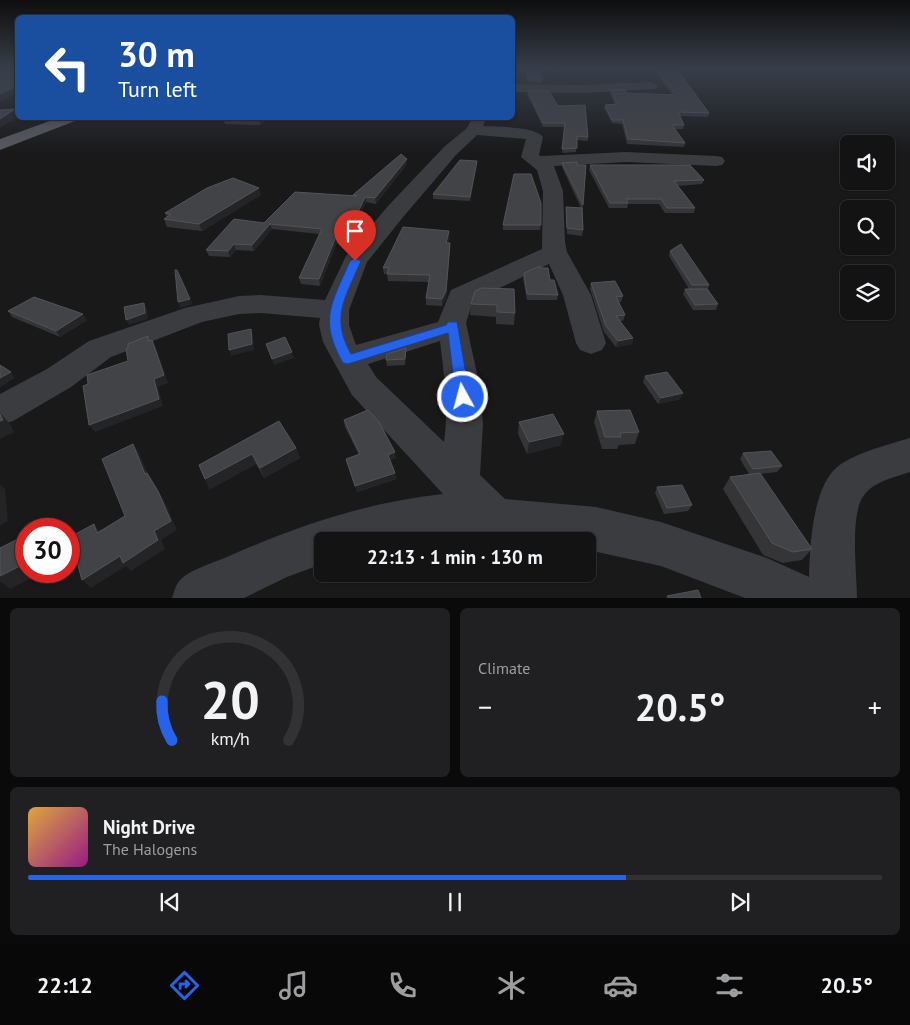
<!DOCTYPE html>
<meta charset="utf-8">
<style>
body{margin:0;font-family:"PT Sans",sans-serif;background:#202022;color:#f1f3f6;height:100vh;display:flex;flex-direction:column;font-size:19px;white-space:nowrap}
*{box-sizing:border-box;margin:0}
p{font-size:16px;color:#9d9ea0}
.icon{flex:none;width:28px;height:28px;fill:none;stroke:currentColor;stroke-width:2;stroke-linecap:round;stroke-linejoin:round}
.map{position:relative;height:598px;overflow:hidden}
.panel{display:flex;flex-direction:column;gap:10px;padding:10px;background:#0a0a0b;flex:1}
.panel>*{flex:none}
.guide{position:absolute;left:15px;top:15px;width:500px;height:105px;border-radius:8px;box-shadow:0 1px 4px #0004,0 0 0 1px #323234;background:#1a4fa0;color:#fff;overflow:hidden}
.controls{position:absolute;left:840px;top:135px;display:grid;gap:10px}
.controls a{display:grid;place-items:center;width:55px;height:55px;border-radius:8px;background:#131314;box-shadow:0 1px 4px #0004,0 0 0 1px #323234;font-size:25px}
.speed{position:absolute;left:15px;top:518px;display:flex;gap:10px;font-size:25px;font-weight:700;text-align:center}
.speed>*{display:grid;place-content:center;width:65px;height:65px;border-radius:50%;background:#131314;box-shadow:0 1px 4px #0004,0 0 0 1px #323234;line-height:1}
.speed .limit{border:8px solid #d22;background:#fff;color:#111}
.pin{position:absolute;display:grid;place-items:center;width:42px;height:42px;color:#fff;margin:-51px -21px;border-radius:50% 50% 50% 0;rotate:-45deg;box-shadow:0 0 5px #0007}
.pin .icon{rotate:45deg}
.me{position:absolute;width:55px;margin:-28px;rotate:353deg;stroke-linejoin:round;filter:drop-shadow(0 0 4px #0008)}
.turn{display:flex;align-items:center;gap:18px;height:105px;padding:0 20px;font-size:22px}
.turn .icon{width:65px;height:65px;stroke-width:2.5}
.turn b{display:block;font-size:35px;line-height:42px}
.big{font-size:38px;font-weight:700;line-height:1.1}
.panel .card{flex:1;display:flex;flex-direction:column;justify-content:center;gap:8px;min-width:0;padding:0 18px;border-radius:8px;background:#202022}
.panel .dial{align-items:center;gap:0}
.dial svg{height:130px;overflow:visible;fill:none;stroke:#323234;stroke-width:7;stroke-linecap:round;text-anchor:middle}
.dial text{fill:#f1f3f6;stroke:none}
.song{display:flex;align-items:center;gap:15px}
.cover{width:60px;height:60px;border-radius:8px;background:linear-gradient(135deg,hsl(40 70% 55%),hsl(310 70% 35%))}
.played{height:5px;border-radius:2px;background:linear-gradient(90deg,#2563eb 70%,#323234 70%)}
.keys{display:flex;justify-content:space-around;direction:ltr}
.heat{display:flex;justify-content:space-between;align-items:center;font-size:28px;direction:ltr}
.panel .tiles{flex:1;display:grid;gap:10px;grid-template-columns:1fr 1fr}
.card:last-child{grid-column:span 2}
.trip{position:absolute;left:314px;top:532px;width:282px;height:50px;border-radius:8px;background:#131314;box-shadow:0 1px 4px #0004,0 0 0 1px #323234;font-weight:700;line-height:50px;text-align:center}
.menu{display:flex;height:80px;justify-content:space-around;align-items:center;background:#080808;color:#9d9ea0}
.menu .icon{width:35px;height:35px}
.menu .selected{color:#2563eb}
.menu b{font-size:22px;color:#f1f3f6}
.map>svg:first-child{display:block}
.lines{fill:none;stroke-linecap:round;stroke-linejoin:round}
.minor{fill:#3a3c3f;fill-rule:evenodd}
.major{fill:#56595e;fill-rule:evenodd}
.wall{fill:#353538}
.shaded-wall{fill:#242426}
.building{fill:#424346;stroke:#525458}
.route{fill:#2563eb;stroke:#184099}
</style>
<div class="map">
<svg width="910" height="598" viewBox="0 0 910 598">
<rect width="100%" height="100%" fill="#19191a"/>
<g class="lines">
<path class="minor" d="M652 82 658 86 656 89 582 93 512 92V84L582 85Z
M472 118H486L483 126C496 127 535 126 543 137L539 155 541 156 626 152 716 156 722 157 725 161 722 165 716 166 626 162 554 166 563 191 565 242 567 252 591 295 606 343 602 350 591 354 580 350 576 343 563 295 549 264 473 301 466 323 479 383 483 424 480 475 505 499 596 507 661 522 767 558 809 577C810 546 812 483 841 464 861 451 887 445 910 438V472C896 477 875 481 865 494 849 511 857 574 857 598H745L661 566 588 550V541H508L443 534 397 541H322V564L287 577 244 598H172C174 592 176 584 180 580 191 569 213 563 227 557 297 526 367 502 443 494L352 395 323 342 319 325 320 318 260 313 239 314 202 322 111 357 71 387 13 421 0 425V394L47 369 89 341 185 308 239 296 260 295 325 300 346 256 388 206 444 147 467 128ZM477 135 526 139 521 157 537 170 543 191 542 249 451 290 438 322 356 345 349 325V310L367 262 404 216 456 155ZM440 341C444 375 449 408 444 442L376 377 368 364Z"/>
<path class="major" d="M58 118H77L75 121 0 150V139Z"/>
</g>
<path class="wall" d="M526 69H570V71L539 73 543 79 542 83 527 82Z
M653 69H677L709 113 708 117 680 116 684 125 683 129H675L685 143 684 147 627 144 622 124 612 123 604 108 605 105 615 104 610 93 611 90 626 93 672 95Z
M528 91 558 106 588 137V141L577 140 576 152 562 153 564 127H543L527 94Z
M223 118H270L260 125 225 124Z
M407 159V164L376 204 366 202 351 235H340L320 286 301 284 299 278 319 234 272 229 254 251 236 250 230 257 209 256 206 250 264 223 353 195Z
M477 161V165L470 201 433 199V194Z
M562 163 583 205V230L582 236 567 234 566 212V207L581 208 562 167Z
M590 165 704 180 702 184 678 186 695 208 694 213H665L659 204H628L627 208H609L589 170Z
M261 195 202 231 167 227 164 219 167 217 165 213Z
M503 225H541L540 230H503Z
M450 237 448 243H450V250L446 298 442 306 426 305V298L429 282 388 281 387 274H384L383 268Z
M670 251 709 285 708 289 718 304 716 310H693L683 294 685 289H689L669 256Z
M540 268 550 280 558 295 557 300H527L523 279 524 273Z
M591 283 623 296 621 302H619L625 315 623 321H620L633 338 632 344 616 347 604 332 590 289Z
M475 291 515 313 514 325 496 324V317L470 315 471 304Z
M8 311 87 320 60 337 12 317Z
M406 348V354L405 365 387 366 386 360Z
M645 376 681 399 658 404 643 382Z
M597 411 639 432 635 444 619 445 617 449H602L594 422Z
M344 420 396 458 390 460 395 473 396 479 357 492 346 459 359 455 345 427Z
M519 422 561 445 527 454 518 434Z
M296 448 300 458 264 478 256 464 210 489 205 479 199 465Z
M743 453 782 466 777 472 760 474 812 549 802 560 783 563 763 555 723 489 730 477 749 474 740 459Z
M657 487 692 505 688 511 664 514 655 493Z"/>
<path class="shaded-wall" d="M544 69H570V71L537 73V70Z
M18 85V92L0 101V94Z
M15 109 18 113V117L0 128V119Z
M261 118H270L260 125 259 119Z
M407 159V164L376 204 375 198Z
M477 161V165L470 201V197Z
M259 188 261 195 202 231 199 224Z
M365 197 366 202 351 235 350 229Z
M270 224 272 229 254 251 252 245Z
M339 229 340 235 320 286 319 279Z
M449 231 450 237 446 250V243Z
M450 243 446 298 442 306V299Z
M234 244 236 250 230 257 228 251Z
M190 299 193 304 180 308 178 302Z
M144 303 147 309 148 319 129 325 126 320Z
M83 314 87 320 60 337 56 331Z
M251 329 253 335 254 350 231 356 229 350Z
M633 338 632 344 616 347 618 341Z
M152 340 156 347 168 383 158 387 163 406 95 432 89 425 154 379Z
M292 352 294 358 274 365 272 359Z
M11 372 15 378 0 387V378Z
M683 393 681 399 658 404 661 398Z
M0 413 10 424 14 432 0 439Z
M564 434 561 445 527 454 529 442Z
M133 444 139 453 148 474 164 500 177 530 161 540 165 549 131 571 126 566 91 588 82 580 154 531 145 474Z
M296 448 300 458 264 478 260 468Z
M395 452 396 458 389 461 388 455Z
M252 454 256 464 210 489 205 479Z
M395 473 396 479 357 492 355 486Z
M0 484 5 489 8 521 0 525Z
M94 524 102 533H97Z
M26 563V571H45L10 589 0 581V576Z"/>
<path class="building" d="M0 69H18V85L0 94Z
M527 69H544L537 70 543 79H527Z
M656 69H677L709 113 678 112 684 125H672L685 143 628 139 623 120H612L605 105 617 104 611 90 624 89 626 93 676 95Z
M528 91H549L558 106 585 105 588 137 577 136V148L562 149 565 123H543Z
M15 109 0 119V110Z
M223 118H261L259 119Z
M401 154 407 159 375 198 365 197 350 229H339L319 279 299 278 322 229 270 224 252 245 234 244 228 251 206 250 234 219 264 223 295 192 357 196 353 195Z
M460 160 477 161 470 197 433 194Z
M577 162V165H586L583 205 562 163Z
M590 165H690L704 180 674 181 695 208H667L661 199H626L628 203H610Z
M514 174H531L541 203V225H503Z
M233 178 259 188 199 224 164 219 171 214 165 213 207 188Z
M566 207 582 208 583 230 567 228Z
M403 227 449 231 446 243H450L446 291 442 299 426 298 430 275 387 274 389 267 383 268Z
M681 244 709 285H692L670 251Z
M540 266V268H548L550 280H554L558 295 527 294 524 273Z
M175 270H177L190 299 178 302Z
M615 281 623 296 616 297 625 315 616 316 633 338 618 341 606 326 591 283Z
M482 288 514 289 515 313 497 312V305L471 304 475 291Z
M685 289H707L718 304 695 305Z
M34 297 83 314 56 331 8 311Z
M144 303 145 313 126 320 124 307Z
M251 329 252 344 229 350 228 334Z
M148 336V341L152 340 164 375 154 379 159 399 89 425 83 386 88 384 87 375 128 361 126 349 128 348V344Z
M285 337 292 352 272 359 266 344Z
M406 348 405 359 386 360 387 354Z
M0 365 11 372 0 378Z
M667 372 683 393 661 398 645 376Z
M368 410 379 422 395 452 388 455 395 473 355 486 346 459 360 454 344 420Z
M630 410 639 432 620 433 621 437H605L597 411Z
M0 414 3 420 0 421Z
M553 414 564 434 529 442 519 422Z
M279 421 296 448 260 468 252 454 205 479 199 465Z
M133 444 145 474 147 473 158 491 171 521 154 531 158 540 123 563 120 556 82 580 70 537 94 524 97 533 125 516 102 459Z
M771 451 782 466 753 469 743 453Z
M760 473 812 549 793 552 772 543 730 477Z
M682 485 692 505 667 508 657 487Z
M26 535V563L0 576V548Z
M698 590 701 598H668L667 596Z"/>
<linearGradient id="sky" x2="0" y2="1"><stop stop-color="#0e0e0e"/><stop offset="0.45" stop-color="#383e49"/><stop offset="1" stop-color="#383e49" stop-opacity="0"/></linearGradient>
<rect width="910" height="153" fill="url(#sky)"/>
<path class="route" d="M355 258 361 261C346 297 330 316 351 354L446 325 448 322H457L470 397 468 401 463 402 458 401 456 397 448 333 348 364 343 363C318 319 332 303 350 261Z"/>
</svg>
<div class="controls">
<a><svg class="icon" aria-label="sound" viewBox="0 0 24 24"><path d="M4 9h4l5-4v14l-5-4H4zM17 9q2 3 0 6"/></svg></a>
<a><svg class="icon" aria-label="search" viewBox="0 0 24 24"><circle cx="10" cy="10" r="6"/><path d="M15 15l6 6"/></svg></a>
<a><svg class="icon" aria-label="layers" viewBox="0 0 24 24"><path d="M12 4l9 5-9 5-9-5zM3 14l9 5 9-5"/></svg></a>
</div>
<div class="speed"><div class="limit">30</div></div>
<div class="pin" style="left:355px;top:261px;background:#d93025"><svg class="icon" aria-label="arrive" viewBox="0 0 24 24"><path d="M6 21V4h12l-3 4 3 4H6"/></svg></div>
<svg class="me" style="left:463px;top:397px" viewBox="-20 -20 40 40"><circle r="17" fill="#2563eb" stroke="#fff" stroke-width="3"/><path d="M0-11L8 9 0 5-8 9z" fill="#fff"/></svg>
<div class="trip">22:13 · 1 min · 130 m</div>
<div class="guide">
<div class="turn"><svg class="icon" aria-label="left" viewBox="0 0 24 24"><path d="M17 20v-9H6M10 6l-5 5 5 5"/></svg><div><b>30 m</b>Turn left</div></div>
</div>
</div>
<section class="panel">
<div class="tiles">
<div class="card dial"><svg viewBox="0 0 100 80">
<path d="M14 69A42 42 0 1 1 86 69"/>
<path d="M14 69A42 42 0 0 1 8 45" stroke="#2563eb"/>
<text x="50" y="56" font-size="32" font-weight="700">20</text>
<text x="50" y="72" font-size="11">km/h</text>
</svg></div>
<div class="card"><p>Climate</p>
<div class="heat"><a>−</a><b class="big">20.5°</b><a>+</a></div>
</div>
<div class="card">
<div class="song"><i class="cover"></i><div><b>Night Drive</b><p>The Halogens</p></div></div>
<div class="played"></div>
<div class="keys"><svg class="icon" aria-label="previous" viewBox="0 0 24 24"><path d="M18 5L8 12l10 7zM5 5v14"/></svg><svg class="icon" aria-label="pause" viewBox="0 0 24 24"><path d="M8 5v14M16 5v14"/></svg><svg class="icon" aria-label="next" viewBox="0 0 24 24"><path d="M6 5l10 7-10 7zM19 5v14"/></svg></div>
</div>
</div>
</section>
<nav class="menu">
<b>22:12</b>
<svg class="icon selected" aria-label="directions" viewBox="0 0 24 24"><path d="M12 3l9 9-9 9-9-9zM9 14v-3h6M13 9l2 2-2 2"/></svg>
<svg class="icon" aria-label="music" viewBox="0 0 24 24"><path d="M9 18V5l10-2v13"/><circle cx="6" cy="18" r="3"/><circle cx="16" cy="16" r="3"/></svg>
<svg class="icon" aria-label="phone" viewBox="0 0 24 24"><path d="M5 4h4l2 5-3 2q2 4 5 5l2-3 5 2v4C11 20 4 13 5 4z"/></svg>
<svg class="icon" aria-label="climate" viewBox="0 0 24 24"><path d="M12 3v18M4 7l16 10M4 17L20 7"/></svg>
<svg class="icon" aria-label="car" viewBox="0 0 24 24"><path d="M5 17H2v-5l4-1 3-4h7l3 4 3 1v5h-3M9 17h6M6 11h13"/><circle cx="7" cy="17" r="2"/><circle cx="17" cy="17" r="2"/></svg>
<svg class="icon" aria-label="filters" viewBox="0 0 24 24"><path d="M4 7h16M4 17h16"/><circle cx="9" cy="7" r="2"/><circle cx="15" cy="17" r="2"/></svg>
<b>20.5°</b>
</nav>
